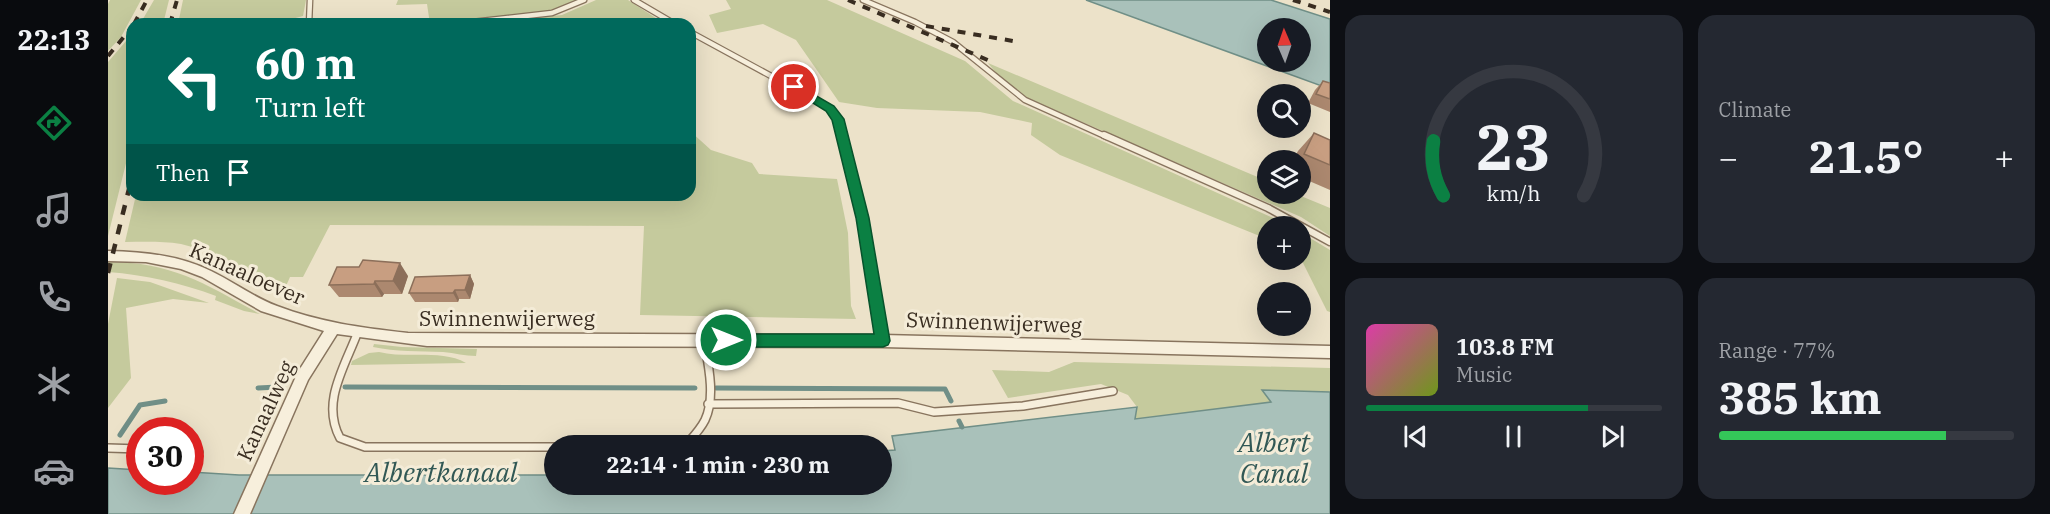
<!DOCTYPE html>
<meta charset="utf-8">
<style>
body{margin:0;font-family:"IBM Plex Serif",serif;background:#242831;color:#f1f3f6;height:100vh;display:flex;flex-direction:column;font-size:22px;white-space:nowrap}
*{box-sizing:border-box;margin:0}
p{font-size:20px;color:#9ea1a6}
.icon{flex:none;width:33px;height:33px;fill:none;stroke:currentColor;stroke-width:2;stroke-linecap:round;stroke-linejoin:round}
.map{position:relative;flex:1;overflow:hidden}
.drawer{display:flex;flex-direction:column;gap:15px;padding:15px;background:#0d0f14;width:720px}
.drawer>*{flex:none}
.guide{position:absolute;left:18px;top:18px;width:570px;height:183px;border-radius:18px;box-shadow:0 6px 24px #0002;background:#00695c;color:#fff;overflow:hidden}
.needle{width:39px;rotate:358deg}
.fabs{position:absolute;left:1149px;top:18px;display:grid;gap:12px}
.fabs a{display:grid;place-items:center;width:54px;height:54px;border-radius:50%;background:#171b24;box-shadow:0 6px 24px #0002;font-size:30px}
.speed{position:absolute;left:18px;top:417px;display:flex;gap:12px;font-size:30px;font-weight:700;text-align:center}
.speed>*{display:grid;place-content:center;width:78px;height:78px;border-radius:50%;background:#171b24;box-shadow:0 6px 24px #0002;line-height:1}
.speed .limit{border:9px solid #d22;background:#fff;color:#111}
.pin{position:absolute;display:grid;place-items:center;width:51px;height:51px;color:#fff;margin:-26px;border:3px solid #fff;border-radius:50%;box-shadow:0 2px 6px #0007}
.me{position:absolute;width:66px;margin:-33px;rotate:90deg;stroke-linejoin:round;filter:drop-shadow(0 0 4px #0008)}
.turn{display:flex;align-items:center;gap:21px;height:126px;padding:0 30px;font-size:27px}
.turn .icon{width:78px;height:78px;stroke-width:2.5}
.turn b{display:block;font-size:42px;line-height:51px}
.then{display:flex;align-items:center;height:57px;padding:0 30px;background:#0003;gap:12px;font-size:22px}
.big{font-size:45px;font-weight:800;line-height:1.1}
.drawer .widget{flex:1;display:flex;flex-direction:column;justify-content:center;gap:9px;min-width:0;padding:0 21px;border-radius:18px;background:#242831}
.drawer .dial{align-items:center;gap:0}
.dial svg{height:156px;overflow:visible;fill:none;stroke:#363941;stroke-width:7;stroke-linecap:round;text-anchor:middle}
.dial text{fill:#f1f3f6;stroke:none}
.song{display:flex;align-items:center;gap:18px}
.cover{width:72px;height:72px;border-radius:9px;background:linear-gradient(135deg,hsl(320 70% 55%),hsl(80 70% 35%))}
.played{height:6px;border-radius:3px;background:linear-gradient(90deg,#0b8043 75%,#363941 75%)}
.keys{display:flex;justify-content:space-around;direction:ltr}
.heat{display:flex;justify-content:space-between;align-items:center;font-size:33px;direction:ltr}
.charge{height:9px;border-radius:4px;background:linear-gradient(90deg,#34c759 77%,#363941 0)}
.drawer .tiles{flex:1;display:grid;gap:15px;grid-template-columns:repeat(2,1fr)}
.trip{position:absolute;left:436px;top:435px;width:348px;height:60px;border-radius:30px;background:#171b24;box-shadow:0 6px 24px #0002;font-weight:800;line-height:60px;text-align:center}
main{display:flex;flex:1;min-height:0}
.menu{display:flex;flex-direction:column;width:108px;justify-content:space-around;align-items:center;background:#090b0e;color:#9ea1a6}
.menu .icon{width:42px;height:42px}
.menu .current{color:#0b8043}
.menu b{font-size:27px;color:#f1f3f6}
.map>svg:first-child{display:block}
.green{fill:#c5ca9d}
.water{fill:#a9c1ba;stroke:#708f87;stroke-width:1.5;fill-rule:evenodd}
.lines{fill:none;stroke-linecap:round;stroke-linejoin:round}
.stream{stroke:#708f87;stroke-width:5}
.lane-far2-casing{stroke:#88745e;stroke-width:7}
.lane-far1-casing{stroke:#88745e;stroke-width:9}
.lane-casing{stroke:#88745e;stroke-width:10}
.street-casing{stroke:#88745e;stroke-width:3}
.lane-far2{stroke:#f7efdc;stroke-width:4.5}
.lane-far1{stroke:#f7efdc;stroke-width:6}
.lane{stroke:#f7efdc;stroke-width:7}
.street{fill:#f7efdc;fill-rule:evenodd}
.rail-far1{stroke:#392d21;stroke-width:4;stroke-dasharray:8 8;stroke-linecap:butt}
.rail{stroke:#392d21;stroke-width:4.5;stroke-dasharray:10 10;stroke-linecap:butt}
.wall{fill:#ac886f}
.shaded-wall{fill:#8c6f5a}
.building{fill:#c89e81;stroke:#8c6f5a;stroke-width:1.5}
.route{fill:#0b8043;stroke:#07532c;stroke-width:1.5}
.labels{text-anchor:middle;stroke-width:6;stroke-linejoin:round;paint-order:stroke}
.street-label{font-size:21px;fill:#392d21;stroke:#f4ecd8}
.near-water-label{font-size:27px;font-style:italic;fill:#315855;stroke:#f4ecd8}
</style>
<main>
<nav class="menu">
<b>22:13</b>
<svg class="icon current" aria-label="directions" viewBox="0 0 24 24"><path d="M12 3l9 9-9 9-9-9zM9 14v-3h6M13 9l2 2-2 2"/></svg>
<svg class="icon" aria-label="music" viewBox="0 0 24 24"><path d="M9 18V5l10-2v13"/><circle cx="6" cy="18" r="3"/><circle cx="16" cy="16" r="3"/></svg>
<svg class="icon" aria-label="phone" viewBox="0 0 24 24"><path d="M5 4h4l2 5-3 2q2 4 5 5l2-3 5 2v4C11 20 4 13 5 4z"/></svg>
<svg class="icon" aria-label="climate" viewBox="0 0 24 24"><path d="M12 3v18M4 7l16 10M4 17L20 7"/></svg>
<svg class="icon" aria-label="car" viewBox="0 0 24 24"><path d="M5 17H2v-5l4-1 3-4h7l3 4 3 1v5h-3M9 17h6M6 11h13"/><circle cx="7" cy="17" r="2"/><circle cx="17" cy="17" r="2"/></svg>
</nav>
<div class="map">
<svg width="1222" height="514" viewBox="0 0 1222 514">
<rect width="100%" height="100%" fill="#ece2c9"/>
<path class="green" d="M2 0H33L13 37 0 51V4Z
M46 0H61L55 24H32Z
M75 0H198L195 16 165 24H70Z
M290 0H470L442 12 322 24 319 4 288 5Z
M488 0H520L557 24H362L454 15Z
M618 0H719L857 61 905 101 1183 226H1160L1159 239 952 155 923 135 924 123 872 112 769 108 731 102 688 40 655 24 609 33 601 15 623 9Z
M24 34V139L0 236V62Z
M880 63 1159 181 1160 194H1188L1222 208V236L1193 217 919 98 892 78Z
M582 131 603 150 644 163 651 174 729 179 740 233 743 306 748 319 532 315 536 226 222 225 195 277H182L174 295C143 276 108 252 73 244 54 241 35 242 17 242L28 195H582Z
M1192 232 1222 250V312L1219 311 1193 259Z
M0 262C65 262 97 284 152 314L136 311 107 300 108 296C73 283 38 275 0 272Z
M9 278 42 282 101 303 65 299 18 308 23 378 0 408V324Z
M266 344 294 347 369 349 368 356C357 356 347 353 335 352 311 351 288 352 265 347Z
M271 352C298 359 333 349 358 363L243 365 244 361 261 353Z
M966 362 1222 368V392L1155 390 1164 402 1027 419 1029 407 1020 395 993 384 900 398 884 370 941 372Z"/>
<path class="water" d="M978 0H1163L1222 19V89ZM1160 28H1192V62H1160Z
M1154 390 1222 392V514H0V468L31 470 32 482H82L83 472 131 475H447V484H774V451L787 450 784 436 1029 407 1027 419 1163 402Z"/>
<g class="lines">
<path class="stream" d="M237 387 587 388
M150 388 170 387
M608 388 837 389 843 401
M851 421 854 427
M12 435 32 405 57 401"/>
<defs>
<path id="lane-far2" d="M526 0 567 24
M755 0 807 22 845 42 917 100 999 137
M201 24 202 0
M346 24 444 13 476 0
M582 32 722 108 730 119 734 137"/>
<path id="lane-far1" d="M734 135 754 218 769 305
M996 135 1160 208 1222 242"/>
<path id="lane" d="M769 304 775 341
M249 334C236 368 213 403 232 438L257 447H447
M600 404 790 403 826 412 915 406 1005 391
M577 446C584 438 592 430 597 420 608 397 600 363 596 340
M0 448 32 449
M82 451 91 452"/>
<path id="street" d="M0 251C36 252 71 255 103 271 126 282 145 297 169 306 210 322 255 328 300 333L775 335 1222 346V358L775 347 319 346 229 334 200 380 142 514H126L190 372 216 331 153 311 94 277 73 269 38 262 0 261Z"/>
</defs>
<use href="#lane-far2" class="lane-far2-casing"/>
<use href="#lane-far1" class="lane-far1-casing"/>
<use href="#lane" class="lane-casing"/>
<use href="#street" class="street-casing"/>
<use href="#lane-far2" class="lane-far2"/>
<use href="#lane-far1" class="lane-far1"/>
<use href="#lane" class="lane"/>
<use href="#street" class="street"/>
<path class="rail-far1" d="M740 0 882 61
M1185 0 1222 12
M26 24 39 0
M62 24 69 0
M818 26 905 41
M0 56 24 27"/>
<path class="rail" d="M0 273 24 177"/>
</g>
<path class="wall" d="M1215 81 1222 83V112L1200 103 1207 90Z
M1206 133 1222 140V190L1192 177V160H1185L1190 151Z
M251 267 300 276 294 294H276L274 297H231L221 285Z
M362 275 366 284 362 299H351L350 302H307L301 293Z"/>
<path class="shaded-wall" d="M292 263 300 276 294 294 285 281Z
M362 275 366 284 362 299 357 290Z
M267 281 276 294 274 297 266 284Z
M347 290 351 299 350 302 345 293Z"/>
<path class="building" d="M1215 81 1222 83V99L1208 94Z
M1206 133 1222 140V165L1196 154Z
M255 260 292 263 285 281H267L266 284 221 285 229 267H251Z
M362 275 357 290H347L345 293H301L307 277Z"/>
<path class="route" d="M686 83 726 106 736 119 761 218 782 341 780 345 775 347H618L613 345 610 340 613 336 618 334H766L748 218 724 120 718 111 682 89 680 87Z"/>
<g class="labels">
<g class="street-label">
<text transform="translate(139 274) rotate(24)" y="7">Kanaaloever</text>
<text x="399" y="326">Swinnenwijerweg</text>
<text transform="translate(886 323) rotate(2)" y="7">Swinnenwijerweg</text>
<text transform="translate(158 411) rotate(-65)" y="7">Kanaalweg</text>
</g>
<g class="near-water-label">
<text x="1166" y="452">Albert<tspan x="1166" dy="31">Canal</tspan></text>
<text x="333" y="482">Albertkanaal</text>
</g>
</g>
</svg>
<div class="fabs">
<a><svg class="needle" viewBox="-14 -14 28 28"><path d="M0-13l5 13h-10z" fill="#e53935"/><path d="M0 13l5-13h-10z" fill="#9ea1a6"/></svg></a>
<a><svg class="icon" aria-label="search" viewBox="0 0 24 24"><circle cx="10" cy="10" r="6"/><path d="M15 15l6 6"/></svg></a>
<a><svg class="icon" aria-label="layers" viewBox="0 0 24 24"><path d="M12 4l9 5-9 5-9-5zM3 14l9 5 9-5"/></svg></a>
<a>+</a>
<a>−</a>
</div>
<div class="speed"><div class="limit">30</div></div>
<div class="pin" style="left:686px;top:87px;background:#d93025"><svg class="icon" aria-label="arrive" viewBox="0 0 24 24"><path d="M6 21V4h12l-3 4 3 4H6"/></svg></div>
<svg class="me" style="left:618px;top:340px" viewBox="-20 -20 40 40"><circle r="17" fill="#0b8043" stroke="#fff" stroke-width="3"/><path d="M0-11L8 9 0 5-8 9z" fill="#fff"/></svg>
<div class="trip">22:14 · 1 min · 230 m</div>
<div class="guide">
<div class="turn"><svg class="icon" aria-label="left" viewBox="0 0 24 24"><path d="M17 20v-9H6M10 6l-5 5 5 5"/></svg><div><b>60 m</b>Turn left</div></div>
<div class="then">Then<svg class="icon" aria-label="arrive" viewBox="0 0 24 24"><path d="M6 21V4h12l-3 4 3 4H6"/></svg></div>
</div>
</div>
<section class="drawer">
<div class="tiles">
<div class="widget dial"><svg viewBox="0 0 100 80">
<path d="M14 69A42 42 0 1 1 86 69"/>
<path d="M14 69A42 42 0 0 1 9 41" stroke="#0b8043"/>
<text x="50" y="56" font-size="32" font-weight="700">23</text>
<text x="50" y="72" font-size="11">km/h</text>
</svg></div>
<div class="widget"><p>Climate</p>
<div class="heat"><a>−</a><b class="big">21.5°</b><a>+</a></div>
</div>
<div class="widget">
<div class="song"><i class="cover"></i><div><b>103.8 FM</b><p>Music</p></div></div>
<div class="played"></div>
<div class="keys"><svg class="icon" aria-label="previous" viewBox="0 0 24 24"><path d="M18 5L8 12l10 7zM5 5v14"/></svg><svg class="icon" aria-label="pause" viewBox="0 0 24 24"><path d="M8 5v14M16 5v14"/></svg><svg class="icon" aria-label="next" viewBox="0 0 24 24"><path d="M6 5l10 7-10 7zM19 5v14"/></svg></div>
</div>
<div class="widget"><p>Range · 77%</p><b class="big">385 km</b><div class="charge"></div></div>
</div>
</section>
</main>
